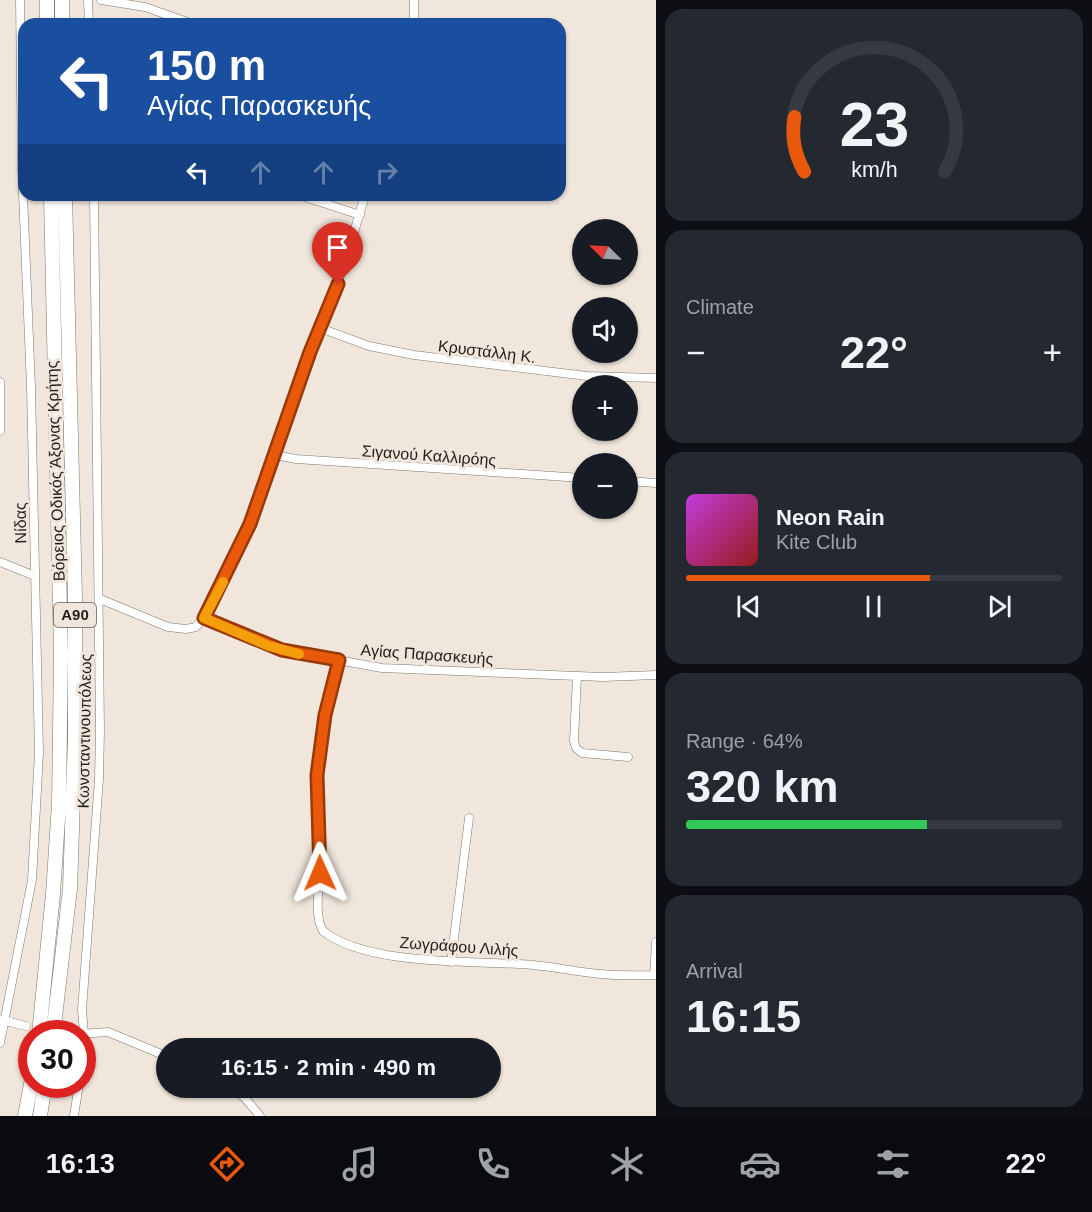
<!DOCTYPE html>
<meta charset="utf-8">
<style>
body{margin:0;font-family:Arial,sans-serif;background:#242831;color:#f1f3f6;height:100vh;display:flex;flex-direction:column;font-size:22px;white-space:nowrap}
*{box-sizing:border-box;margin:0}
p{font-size:20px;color:#9ea1a6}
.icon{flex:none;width:33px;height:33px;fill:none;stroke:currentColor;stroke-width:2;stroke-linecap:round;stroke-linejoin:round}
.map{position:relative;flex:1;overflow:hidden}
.side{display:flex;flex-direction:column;gap:9px;padding:9px;background:#0d0f14;width:436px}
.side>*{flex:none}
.banner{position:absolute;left:18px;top:18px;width:548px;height:183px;border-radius:18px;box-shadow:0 2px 4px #0004;background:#1a4fa0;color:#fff;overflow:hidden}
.needle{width:39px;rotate:294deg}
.controls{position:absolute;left:572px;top:219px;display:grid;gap:12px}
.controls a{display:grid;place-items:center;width:66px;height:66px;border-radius:50%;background:#171b24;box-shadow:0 2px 4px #0004;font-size:30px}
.speed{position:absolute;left:18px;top:1020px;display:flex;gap:12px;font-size:30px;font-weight:700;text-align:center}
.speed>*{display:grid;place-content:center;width:78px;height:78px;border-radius:50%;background:#171b24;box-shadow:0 2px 4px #0004;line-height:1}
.speed .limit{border:9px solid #d22;background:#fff;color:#111}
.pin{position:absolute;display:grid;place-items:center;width:51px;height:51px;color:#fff;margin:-62px -26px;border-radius:50% 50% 50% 0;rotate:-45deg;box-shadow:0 0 6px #0007}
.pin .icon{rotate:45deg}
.me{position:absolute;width:66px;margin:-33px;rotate:359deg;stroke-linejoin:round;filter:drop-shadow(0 0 4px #0008)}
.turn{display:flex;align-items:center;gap:21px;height:126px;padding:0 30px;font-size:27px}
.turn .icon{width:78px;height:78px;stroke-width:2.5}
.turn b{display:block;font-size:42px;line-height:51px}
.lanes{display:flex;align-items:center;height:57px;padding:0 30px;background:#0003;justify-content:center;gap:30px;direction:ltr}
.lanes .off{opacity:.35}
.big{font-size:45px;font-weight:600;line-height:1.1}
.side .tile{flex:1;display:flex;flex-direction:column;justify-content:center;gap:9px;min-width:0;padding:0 21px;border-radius:18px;background:#242831}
.side .dial{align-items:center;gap:0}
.dial svg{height:156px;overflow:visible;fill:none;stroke:#363941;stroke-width:7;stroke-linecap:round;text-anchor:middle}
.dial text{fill:#f1f3f6;stroke:none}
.song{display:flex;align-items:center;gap:18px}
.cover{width:72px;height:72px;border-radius:9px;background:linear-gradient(135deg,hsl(290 70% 55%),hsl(0 70% 35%))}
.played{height:6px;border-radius:3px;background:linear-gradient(90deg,#ea580c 65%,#363941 65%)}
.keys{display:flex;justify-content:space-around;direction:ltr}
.heat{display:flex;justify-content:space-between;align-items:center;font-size:33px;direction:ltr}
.charge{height:9px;border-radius:4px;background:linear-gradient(90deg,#34c759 64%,#363941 0)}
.trip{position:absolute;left:156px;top:1038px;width:345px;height:60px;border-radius:30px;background:#171b24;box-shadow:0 2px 4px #0004;font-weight:600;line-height:60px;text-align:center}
.dock{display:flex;height:96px;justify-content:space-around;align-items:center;background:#090b0e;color:#9ea1a6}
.dock .icon{width:42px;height:42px}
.dock .active{color:#ea580c}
.dock b{font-size:27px;color:#f1f3f6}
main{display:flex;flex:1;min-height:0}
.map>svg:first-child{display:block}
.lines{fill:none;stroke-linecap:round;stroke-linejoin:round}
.minor-casing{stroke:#80776d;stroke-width:9}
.motorway-casing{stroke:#80776d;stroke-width:15}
.minor{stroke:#fff;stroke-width:8}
.motorway{stroke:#fff;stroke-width:14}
.route-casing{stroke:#983908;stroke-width:15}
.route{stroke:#ea580c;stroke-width:10}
.slow{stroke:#f59e0b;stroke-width:10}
.labels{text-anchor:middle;stroke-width:6;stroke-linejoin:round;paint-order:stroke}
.shield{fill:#f0e6db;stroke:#5f5a54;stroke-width:1.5}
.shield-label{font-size:15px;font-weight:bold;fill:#211e1a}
.street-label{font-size:16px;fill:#211e1a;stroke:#f0e6db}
</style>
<main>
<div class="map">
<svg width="656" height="1116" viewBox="0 0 656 1116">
<rect width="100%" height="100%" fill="#f0e6db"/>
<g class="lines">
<defs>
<path id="minor" d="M88 0 89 24
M101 0 145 7 193 24
M414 24V0
M299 195 360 215
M320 328 369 346 414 355 587 376 656 378
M0 382V431
M275 455 296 459 582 478
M627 481 656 483
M0 562 35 576
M100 599 168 627 186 629 196 627 203 618 221 587 256 507 310 352 344 266 365 195
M203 618 282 650 382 668 603 677 656 675
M339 660C326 707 315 753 316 802 317 822 321 842 321 862 320 880 313 915 323 931 369 967 475 960 533 965 555 967 578 972 601 974 619 976 637 975 656 975
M577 676 574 741 576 748 582 753 628 757
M451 962 469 818
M654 975 656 942
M2 1020 26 1026
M80 1034 108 1032 166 1056
M0 1043 32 880 39 753 31 387 22 169 20 0
M82 1052 84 1033 82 1010 99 779 100 730 94 195
M231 1088 244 1097 260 1116
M74 1116 79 1084"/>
<path id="motorway" d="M47 0V24
M62 0V24
M39 1034 53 894 59 804 61 655 51 195
M53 1034 70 889 75 738V598L65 195
M25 1116 32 1079
M40 1116 45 1084"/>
</defs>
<use href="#minor" class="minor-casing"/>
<use href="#motorway" class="motorway-casing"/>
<use href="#minor" class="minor"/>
<use href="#motorway" class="motorway"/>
</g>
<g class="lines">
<defs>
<path id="route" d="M320 873 317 775 325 715 339 660 282 650 204 618 250 524 310 352 338 284"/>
</defs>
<use href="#route" class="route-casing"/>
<use href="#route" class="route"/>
<path class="slow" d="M223 582 204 618 269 646 299 654"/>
</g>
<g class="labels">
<rect class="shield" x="54" y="603" width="42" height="24" rx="4.5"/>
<g class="shield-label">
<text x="75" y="620">Α90</text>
</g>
<g class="street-label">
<text transform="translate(487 351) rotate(7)" y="6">Κρυστάλλη Κ.</text>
<text transform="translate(429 455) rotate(4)" y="6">Σιγανού Καλλιρόης</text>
<text transform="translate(55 471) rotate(-92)" y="6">Βόρειος Οδικός Άξονας Κρήτης</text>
<text transform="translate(20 523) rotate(-91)" y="6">Νίδας</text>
<text transform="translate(427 654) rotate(4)" y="6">Αγίας Παρασκευής</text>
<text transform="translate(84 731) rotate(-89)" y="6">Κωνσταντινουπόλεως</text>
<text transform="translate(459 946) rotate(4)" y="6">Ζωγράφου Λιλής</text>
</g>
</g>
</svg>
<div class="controls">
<a><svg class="needle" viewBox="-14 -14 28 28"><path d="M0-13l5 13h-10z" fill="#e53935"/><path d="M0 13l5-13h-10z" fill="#9ea1a6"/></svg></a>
<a><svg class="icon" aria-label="sound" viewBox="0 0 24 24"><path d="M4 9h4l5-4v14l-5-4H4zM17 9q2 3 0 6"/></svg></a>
<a>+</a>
<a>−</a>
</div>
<div class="speed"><div class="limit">30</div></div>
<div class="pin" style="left:338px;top:284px;background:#d93025"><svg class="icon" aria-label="arrive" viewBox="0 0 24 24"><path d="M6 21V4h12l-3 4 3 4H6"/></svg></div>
<svg class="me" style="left:320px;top:873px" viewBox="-20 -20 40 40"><path d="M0-17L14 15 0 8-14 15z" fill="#ea580c" stroke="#fff" stroke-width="4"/></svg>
<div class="trip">16:15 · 2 min · 490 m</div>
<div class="banner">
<div class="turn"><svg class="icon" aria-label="left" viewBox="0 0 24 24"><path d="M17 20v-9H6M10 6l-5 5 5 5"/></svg><div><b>150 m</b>Αγίας Παρασκευής</div></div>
<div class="lanes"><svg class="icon" aria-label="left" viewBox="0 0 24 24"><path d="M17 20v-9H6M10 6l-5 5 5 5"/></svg><svg class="icon off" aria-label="ahead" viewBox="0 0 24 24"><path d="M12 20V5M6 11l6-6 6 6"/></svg><svg class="icon off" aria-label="ahead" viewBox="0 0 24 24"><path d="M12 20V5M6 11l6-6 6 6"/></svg><svg class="icon off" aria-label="right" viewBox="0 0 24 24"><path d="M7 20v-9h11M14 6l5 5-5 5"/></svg></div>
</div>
</div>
<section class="side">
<div class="tile dial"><svg viewBox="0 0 100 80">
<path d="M14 69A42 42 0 1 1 86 69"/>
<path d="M14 69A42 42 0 0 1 9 41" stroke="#ea580c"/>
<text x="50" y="56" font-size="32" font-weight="700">23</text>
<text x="50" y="72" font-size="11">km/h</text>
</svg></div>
<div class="tile"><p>Climate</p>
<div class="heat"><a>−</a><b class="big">22°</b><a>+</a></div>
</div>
<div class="tile">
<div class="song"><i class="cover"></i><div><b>Neon Rain</b><p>Kite Club</p></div></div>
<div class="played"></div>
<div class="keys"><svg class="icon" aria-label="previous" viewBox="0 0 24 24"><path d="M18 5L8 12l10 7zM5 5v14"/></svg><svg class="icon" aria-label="pause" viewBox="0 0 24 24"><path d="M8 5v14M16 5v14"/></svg><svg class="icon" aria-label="next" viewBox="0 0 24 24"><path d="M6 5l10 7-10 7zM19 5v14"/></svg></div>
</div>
<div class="tile"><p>Range · 64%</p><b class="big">320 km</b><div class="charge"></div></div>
<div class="tile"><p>Arrival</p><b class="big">16:15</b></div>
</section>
</main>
<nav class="dock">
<b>16:13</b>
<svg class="icon active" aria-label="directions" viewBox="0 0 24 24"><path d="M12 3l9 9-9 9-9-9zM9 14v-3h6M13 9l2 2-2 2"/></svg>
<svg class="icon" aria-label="music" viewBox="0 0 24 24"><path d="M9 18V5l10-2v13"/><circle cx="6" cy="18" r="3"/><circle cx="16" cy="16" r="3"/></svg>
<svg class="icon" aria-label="phone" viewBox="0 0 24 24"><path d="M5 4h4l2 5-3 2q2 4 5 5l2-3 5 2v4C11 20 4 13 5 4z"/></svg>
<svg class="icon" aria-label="climate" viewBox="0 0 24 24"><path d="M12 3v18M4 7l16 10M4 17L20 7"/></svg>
<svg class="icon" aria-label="car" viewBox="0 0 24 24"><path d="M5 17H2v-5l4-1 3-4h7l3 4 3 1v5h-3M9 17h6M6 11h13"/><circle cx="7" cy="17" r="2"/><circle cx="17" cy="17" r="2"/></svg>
<svg class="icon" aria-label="filters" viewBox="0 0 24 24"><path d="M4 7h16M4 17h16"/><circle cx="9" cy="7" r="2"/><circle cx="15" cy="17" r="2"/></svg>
<b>22°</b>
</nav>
